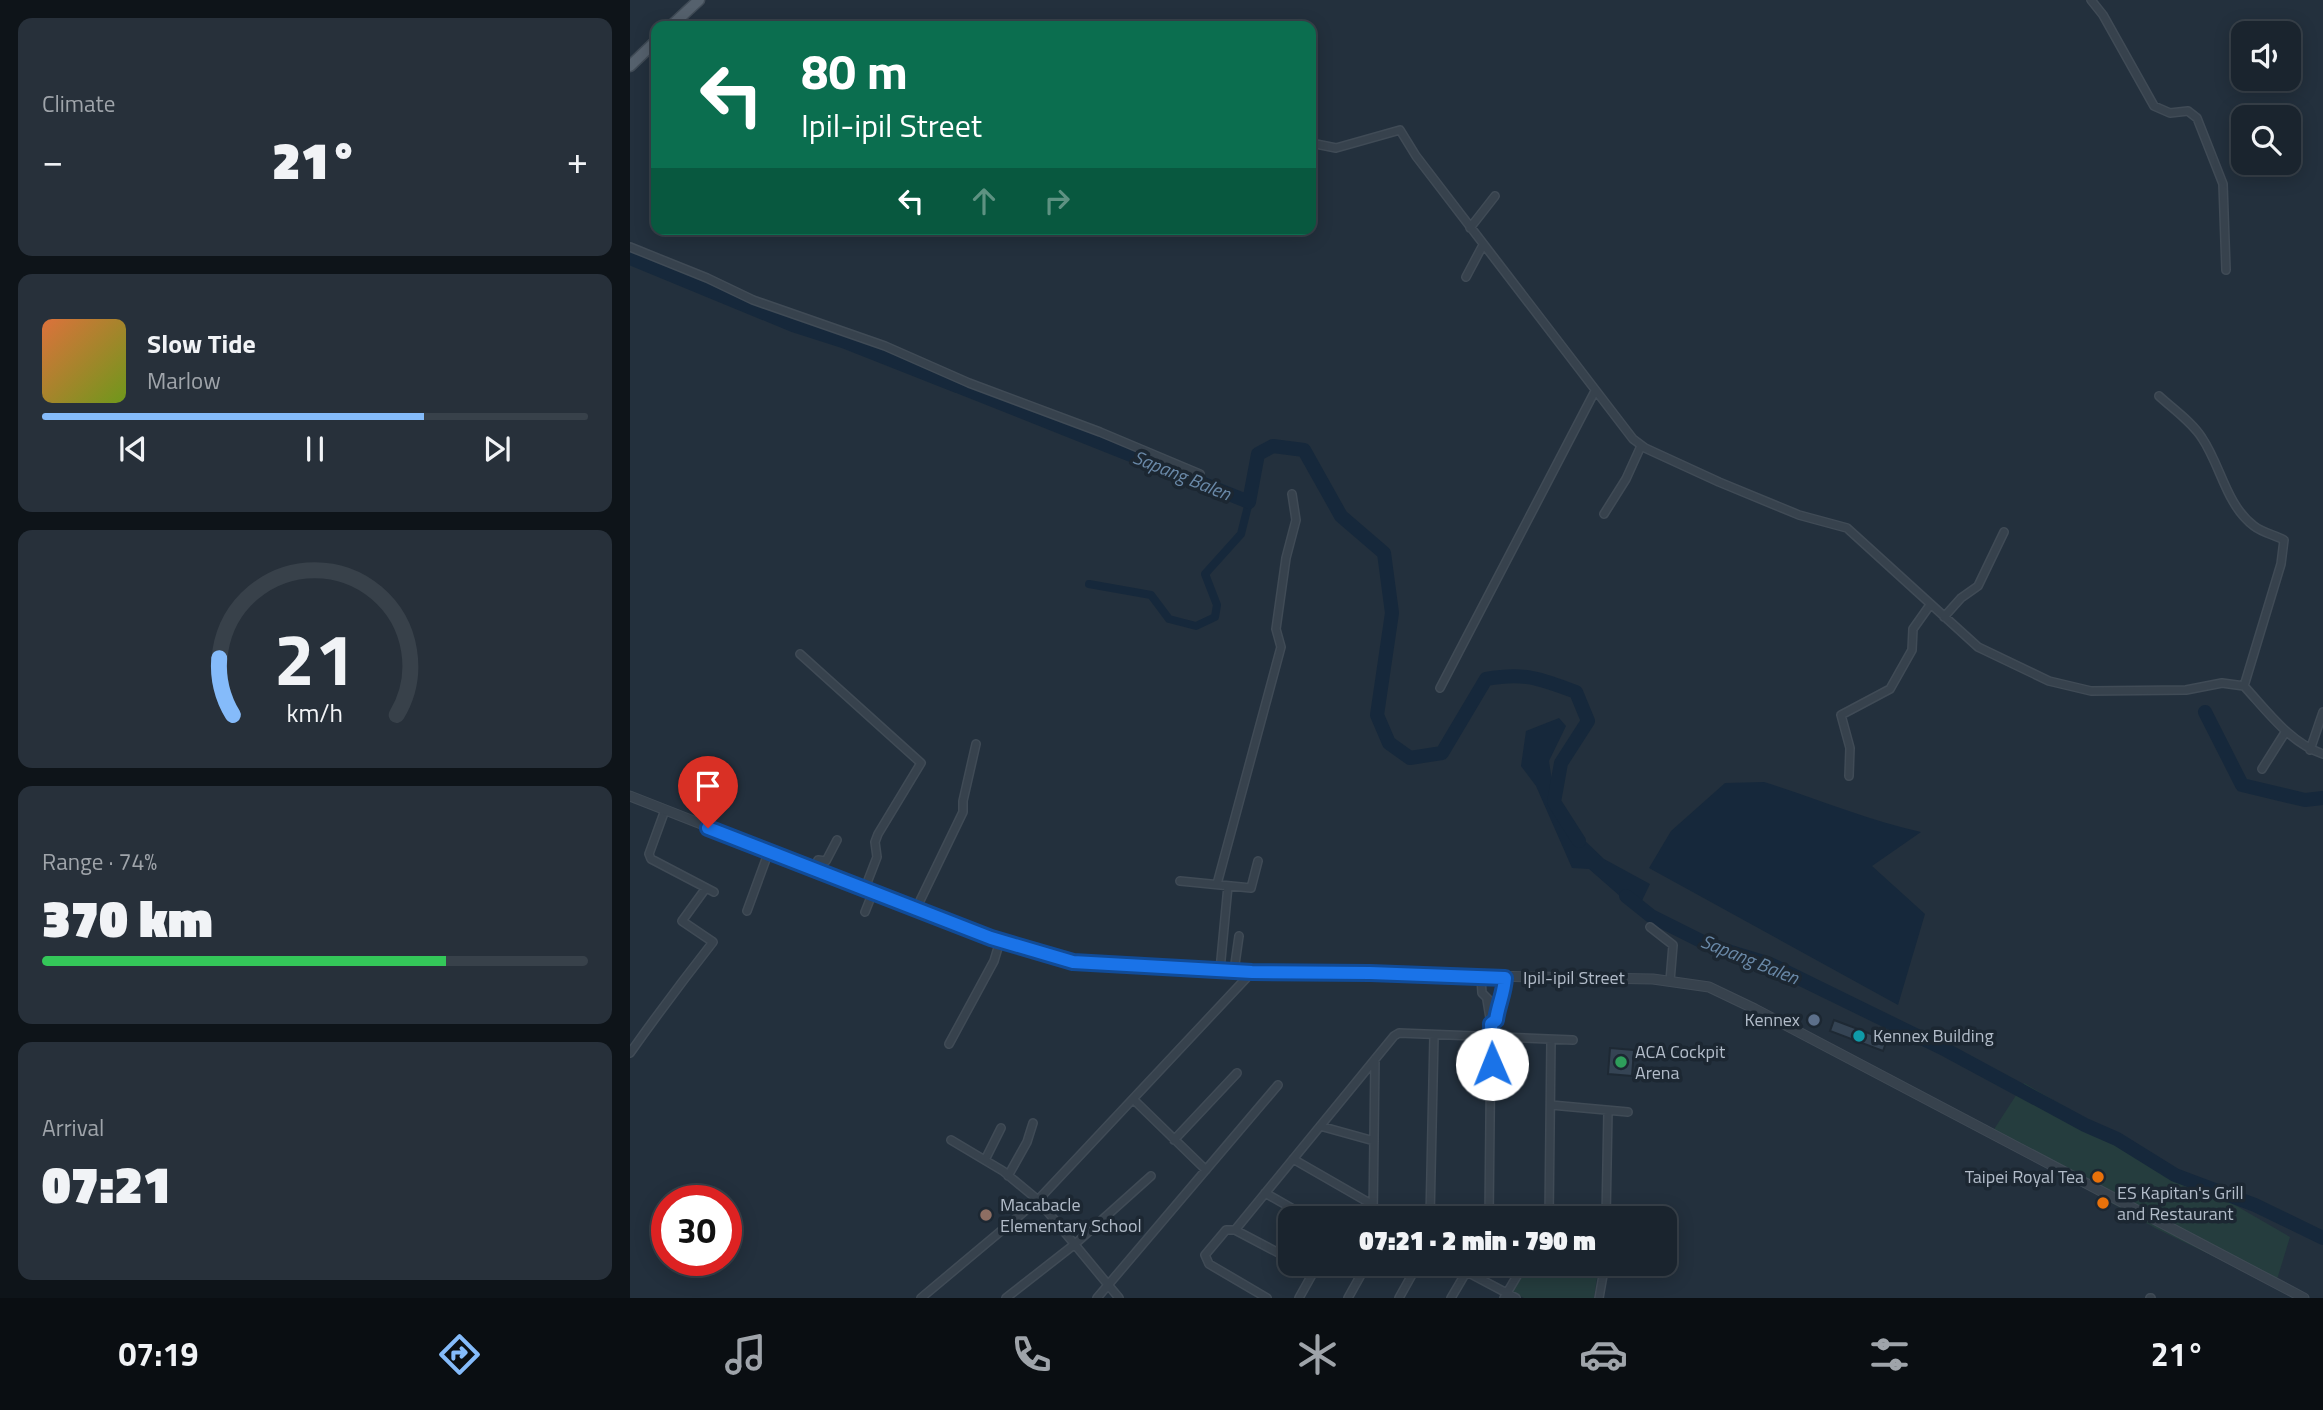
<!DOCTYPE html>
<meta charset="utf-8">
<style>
body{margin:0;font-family:"Titillium Web",sans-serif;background:#27303a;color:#f1f3f6;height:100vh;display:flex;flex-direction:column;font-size:26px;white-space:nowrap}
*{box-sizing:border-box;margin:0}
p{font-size:23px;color:#9fa4aa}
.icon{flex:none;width:38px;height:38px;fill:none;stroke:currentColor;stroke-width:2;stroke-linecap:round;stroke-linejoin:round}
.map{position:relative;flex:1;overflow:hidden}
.sheet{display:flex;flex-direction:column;gap:18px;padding:18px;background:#0e1419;width:630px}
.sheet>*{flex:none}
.top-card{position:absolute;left:21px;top:21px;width:665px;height:214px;border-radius:14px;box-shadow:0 4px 18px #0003,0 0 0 2px #38414a;background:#0b6e4f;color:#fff;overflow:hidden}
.fabs{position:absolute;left:1601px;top:21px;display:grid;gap:14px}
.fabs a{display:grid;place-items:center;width:70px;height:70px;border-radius:14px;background:#1a242e;box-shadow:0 4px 18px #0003,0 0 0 2px #38414a;font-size:35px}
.speed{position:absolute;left:21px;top:1185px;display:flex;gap:14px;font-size:35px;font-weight:700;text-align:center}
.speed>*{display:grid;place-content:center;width:91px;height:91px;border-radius:50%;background:#1a242e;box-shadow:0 4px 18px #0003,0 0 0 2px #38414a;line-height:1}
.speed .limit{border:10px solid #d22;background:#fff;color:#111}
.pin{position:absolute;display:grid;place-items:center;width:60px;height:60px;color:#fff;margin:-72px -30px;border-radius:50% 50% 50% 0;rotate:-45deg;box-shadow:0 0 7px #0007}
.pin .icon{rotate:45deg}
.me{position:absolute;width:77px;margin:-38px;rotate:359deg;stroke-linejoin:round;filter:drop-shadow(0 0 5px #0008)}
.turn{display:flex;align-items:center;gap:24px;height:147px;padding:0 35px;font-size:32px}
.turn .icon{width:91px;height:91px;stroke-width:2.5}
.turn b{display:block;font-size:49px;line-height:60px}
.lanes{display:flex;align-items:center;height:66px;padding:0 35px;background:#0003;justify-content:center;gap:35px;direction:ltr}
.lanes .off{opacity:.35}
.big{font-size:52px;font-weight:800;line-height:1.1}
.sheet .tile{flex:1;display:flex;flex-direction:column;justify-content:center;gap:10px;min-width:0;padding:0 24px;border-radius:14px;background:#27303a}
.sheet .dial{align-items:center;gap:0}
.dial svg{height:182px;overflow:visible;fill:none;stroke:#38414a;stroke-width:7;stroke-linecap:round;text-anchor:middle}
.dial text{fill:#f1f3f6;stroke:none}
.song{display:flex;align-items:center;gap:21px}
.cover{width:84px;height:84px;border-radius:10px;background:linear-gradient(135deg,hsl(20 70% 55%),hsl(80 70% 35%))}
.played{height:7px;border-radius:4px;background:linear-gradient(90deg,#85bbfa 70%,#38414a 70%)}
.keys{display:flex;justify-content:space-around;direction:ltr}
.heat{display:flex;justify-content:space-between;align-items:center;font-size:38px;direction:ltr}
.charge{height:10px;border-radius:5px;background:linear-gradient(90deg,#34c759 74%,#38414a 0)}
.trip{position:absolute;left:648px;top:1206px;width:399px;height:70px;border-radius:14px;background:#1a242e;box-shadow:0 4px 18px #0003,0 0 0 2px #38414a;font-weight:800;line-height:70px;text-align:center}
.menu{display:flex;height:112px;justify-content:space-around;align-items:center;background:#0a0e12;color:#9fa4aa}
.menu .icon{width:49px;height:49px}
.menu .active{color:#85bbfa}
.menu b{font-size:32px;color:#f1f3f6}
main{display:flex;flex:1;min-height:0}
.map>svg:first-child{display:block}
.green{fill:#253d3e}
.water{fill:#16283b}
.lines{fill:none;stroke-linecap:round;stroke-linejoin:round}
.stream{stroke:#16283b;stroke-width:2.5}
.canal{stroke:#16283b;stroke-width:8}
.river{stroke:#16283b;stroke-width:14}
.building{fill:#354454;stroke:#1e2934;stroke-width:2}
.minor-casing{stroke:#404b56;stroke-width:10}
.tertiary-casing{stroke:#404b56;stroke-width:11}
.primary-casing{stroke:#404b56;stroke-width:13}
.minor{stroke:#37424d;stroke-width:7}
.tertiary{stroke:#37424d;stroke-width:9}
.primary{stroke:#55616d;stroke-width:10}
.route-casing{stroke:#114b97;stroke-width:18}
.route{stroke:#1a73e8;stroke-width:12}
.service-dot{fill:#5c6f8a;stroke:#1c2732;stroke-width:2.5}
.culture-dot{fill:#0f9aa8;stroke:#1c2732;stroke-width:2.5}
.leisure-dot{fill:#2e9e5b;stroke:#1c2732;stroke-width:2.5}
.food-dot{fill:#e8710a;stroke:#1c2732;stroke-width:2.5}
.education-dot{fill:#8d6e63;stroke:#1c2732;stroke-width:2.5}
.labels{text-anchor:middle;stroke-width:7;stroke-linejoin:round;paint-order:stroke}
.street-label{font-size:18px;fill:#b2bcc9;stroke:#1c2732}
.poi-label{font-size:18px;fill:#b2bcc9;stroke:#1c2732;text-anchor:start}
.water-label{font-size:19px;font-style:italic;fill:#6a89a8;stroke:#1c2732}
</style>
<main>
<section class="sheet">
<div class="tile"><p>Climate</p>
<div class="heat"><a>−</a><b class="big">21°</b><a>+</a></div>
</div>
<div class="tile">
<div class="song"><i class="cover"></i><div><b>Slow Tide</b><p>Marlow</p></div></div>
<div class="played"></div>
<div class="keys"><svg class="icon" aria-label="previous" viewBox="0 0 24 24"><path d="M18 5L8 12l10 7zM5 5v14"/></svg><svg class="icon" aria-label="pause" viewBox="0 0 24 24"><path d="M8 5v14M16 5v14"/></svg><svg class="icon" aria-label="next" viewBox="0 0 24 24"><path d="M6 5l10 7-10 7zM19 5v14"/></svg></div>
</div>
<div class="tile dial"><svg viewBox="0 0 100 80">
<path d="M14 69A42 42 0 1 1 86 69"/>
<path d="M14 69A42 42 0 0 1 8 44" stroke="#85bbfa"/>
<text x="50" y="56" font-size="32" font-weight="700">21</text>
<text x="50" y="72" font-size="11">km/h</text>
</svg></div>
<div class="tile"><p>Range · 74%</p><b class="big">370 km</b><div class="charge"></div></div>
<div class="tile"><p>Arrival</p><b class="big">07:21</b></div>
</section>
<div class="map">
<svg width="1693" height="1298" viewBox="0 0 1693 1298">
<rect width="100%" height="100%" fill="#23303d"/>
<path class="green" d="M1394 1083 1660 1237 1645 1286 1525 1228 1361 1134Z
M899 1264H969L964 1298H894L882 1292Z"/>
<path class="water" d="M929 718 936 726 919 761 927 814 974 859 1020 884 1007 911 959 869 942 868 906 786 891 766 896 731Z
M1134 782C1187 799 1237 820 1291 832L1242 866 1295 914 1268 1005 1019 868 1041 831 1095 783Z"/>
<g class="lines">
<path class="stream" d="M626 453 628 454"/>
<path class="canal" d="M459 584 521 595 539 619 566 626 585 617 587 605 575 574 611 534 619 502"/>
<path class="river" d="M0 258 163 325 213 341 327 386
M330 387 619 502 628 454 643 446 674 450 711 516 754 553 762 613 747 715 759 743 780 758 812 753 856 679C896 672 910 679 946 692L958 721 931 763 924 802 949 841
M1575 712 1612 785 1675 800 1693 798
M996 896 1021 916 1081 946 1140 964 1316 1050 1455 1125 1487 1139 1545 1175 1625 1205 1693 1238"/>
</g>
<path class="building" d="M1204 1020 1257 1040 1253 1051 1200 1031Z
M980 1048 1004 1050 1002 1076 978 1074Z"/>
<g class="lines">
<defs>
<path id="minor" d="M1461 0 1473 15 1524 106 1540 113 1558 111 1567 118 1593 184 1596 270
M686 144 706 148 770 130 786 156 1003 439 1015 448 1089 482 1169 515 1217 528 1348 647 1419 681 1461 691 1556 690 1592 683 1614 686
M840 228 865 196
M0 247 77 278 123 300 255 346 339 383 470 432 570 474
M836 277 853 245
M1529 396C1543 409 1562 422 1572 438 1591 466 1596 505 1624 526 1633 533 1645 535 1654 540L1651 564 1614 686
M974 514 996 479 1011 446
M1314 617 1331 598 1348 586 1374 532
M170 654 291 763 248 834 245 842 247 857 235 888
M1614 686C1637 711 1660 743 1693 754
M810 688 965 391
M1680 750 1693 712
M1632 769 1656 731
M1219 776 1220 748 1211 715 1260 689 1282 650 1283 629 1300 605
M35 810 19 854 21 859 84 892
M184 868 188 860 196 861 207 840
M550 881 621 888 628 861
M587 884 651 647 646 629 656 558 666 520 662 494
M286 909 333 812V801L346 744
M117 911 139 851
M235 912 243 892
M1020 927 1043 945 1040 981
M590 970 598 886
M604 971 609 936
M851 977 852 993 863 1004 868 1003 874 995 875 978
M857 1000 861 1024 866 1020 868 1003
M319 1044 364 961 370 941
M0 1053C27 1015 54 979 83 942L52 921 76 888
M504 1100 576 1170
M921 1105 998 1112
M690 1126 744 1141
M321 1140 373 1171 408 1200 489 1298
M544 1140 607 1073
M663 1159 743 1205
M355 1160 371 1128
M378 1176 397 1142 403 1123
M635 1193 679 1218
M743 1218 745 1059
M800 1218 804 1036
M859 1218 861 1024
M919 1218 921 1040
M976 1218 978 1111
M605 1230 660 1259
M667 1264 683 1272
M822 1264 886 1298
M291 1298 408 1200 622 972
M376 1298 445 1244 521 1176
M467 1298 648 1085
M637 1298 579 1264 575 1255 596 1230H605L764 1036 769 1033 943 1040
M669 1298 688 1264
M718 1298 737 1264
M769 1298 788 1264
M821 1298 841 1264
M874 1298 894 1264
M969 1298 975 1264
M1520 1298H1521"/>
<path id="tertiary" d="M0 796 361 938 443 962 622 972 1023 979 1079 987 1125 1009 1674 1298"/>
<path id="primary" d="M41 26 69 0
M0 66 26 41"/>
</defs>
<use href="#minor" class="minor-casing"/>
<use href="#tertiary" class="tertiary-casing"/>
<use href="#primary" class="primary-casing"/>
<use href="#minor" class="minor"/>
<use href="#tertiary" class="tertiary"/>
<use href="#primary" class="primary"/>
</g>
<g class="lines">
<defs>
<path id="route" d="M78 828 361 938 443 962 622 972 740 973 875 978C874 994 868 1005 866 1020L861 1024 862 1064"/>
</defs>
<use href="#route" class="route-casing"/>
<use href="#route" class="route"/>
</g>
<circle class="service-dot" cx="1184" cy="1020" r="7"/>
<circle class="culture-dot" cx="1229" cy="1036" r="7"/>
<circle class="leisure-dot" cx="991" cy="1062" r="7"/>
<g class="food-dot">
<circle cx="1468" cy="1177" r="7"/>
<circle cx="1473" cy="1203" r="7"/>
</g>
<circle class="education-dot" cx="356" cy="1215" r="7"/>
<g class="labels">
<g class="street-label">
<text x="944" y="984">Ipil-ipil Street</text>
</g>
<g class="poi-label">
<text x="1170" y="1026" text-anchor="end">Kennex</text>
<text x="1243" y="1042">Kennex Building</text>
<text x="1005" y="1058">ACA Cockpit<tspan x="1005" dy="21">Arena</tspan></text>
<text x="1454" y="1183" text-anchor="end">Taipei Royal Tea</text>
<text x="1487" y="1199">ES Kapitan's Grill<tspan x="1487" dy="21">and Restaurant</tspan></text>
<text x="370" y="1211">Macabacle<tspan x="370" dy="21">Elementary School</tspan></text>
</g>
<g class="water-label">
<text transform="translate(552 475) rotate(22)" y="7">Sapang Balen</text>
<text transform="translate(1120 959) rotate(22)" y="7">Sapang Balen</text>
</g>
</g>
</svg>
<div class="fabs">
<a><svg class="icon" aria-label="sound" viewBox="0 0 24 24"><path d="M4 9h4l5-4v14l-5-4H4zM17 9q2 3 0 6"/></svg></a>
<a><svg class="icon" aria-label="search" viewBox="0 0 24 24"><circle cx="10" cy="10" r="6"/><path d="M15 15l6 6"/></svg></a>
</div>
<div class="speed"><div class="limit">30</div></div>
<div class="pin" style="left:78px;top:828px;background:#d93025"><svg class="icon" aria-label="arrive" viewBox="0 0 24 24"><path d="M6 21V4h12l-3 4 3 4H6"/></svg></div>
<svg class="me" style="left:862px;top:1064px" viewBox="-20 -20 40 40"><circle r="19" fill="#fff"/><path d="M0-13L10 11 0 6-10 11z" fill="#1a73e8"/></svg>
<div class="trip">07:21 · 2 min · 790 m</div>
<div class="top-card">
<div class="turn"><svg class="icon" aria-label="left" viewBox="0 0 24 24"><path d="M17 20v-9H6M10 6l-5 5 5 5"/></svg><div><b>80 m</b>Ipil-ipil Street</div></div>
<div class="lanes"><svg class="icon" aria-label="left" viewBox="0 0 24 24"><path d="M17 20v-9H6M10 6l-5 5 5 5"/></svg><svg class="icon off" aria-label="ahead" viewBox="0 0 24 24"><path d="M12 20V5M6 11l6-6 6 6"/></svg><svg class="icon off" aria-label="right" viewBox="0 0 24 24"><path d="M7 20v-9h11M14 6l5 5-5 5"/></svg></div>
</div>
</div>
</main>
<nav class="menu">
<b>07:19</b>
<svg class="icon active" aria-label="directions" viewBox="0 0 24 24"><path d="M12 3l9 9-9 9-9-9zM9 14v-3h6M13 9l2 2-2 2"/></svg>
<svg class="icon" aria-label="music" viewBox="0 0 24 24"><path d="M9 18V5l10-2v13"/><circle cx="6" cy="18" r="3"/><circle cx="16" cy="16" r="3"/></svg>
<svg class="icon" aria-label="phone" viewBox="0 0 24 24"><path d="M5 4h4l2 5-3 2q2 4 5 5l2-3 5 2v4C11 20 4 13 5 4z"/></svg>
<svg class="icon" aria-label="climate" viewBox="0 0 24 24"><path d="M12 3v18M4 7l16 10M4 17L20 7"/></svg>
<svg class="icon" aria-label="car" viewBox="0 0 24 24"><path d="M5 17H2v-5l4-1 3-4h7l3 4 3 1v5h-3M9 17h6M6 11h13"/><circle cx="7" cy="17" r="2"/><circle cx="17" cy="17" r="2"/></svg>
<svg class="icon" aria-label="filters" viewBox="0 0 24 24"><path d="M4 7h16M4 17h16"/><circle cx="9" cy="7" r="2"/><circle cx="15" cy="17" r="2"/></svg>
<b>21°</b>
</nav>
